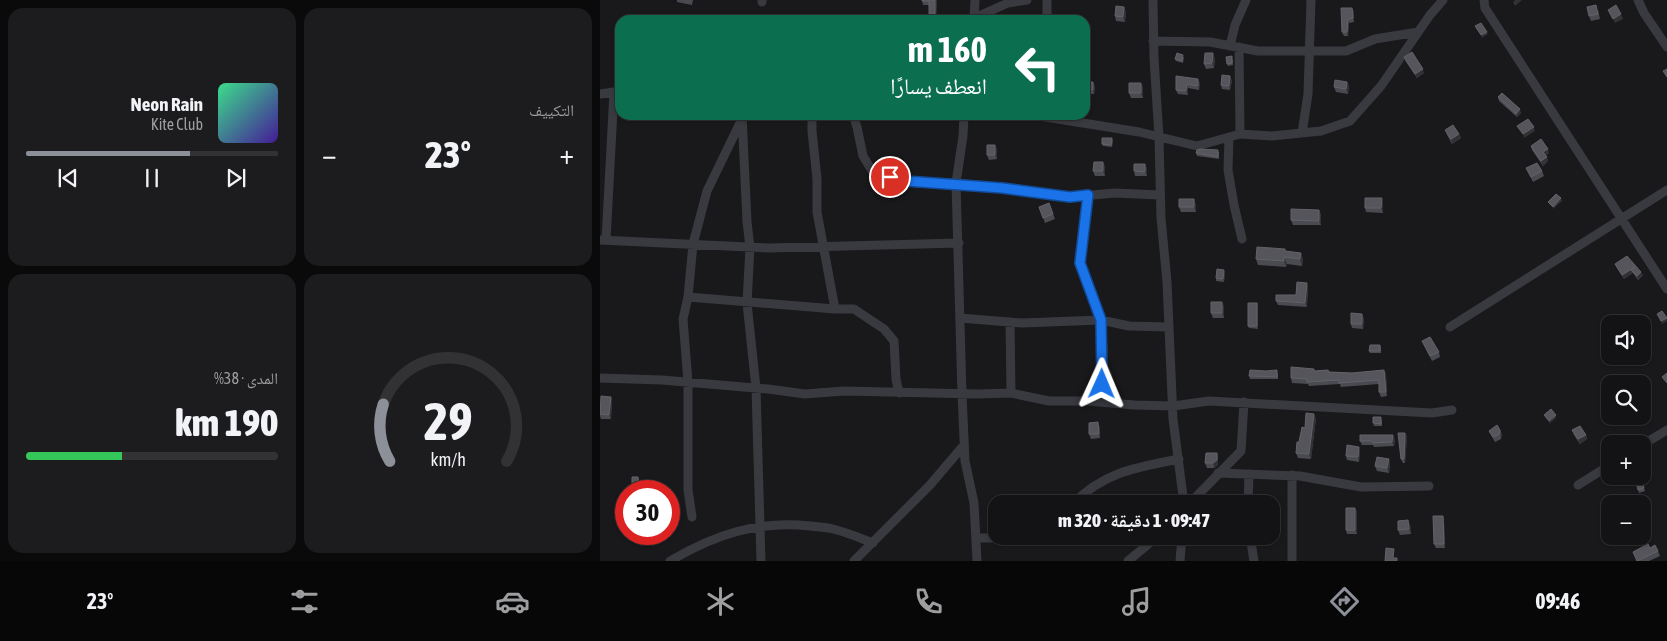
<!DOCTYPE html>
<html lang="ar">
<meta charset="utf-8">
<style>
body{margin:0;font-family:"Asap Condensed","Noto Naskh Arabic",sans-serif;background:#1c1b1d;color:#f1f3f6;direction:rtl;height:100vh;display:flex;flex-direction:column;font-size:19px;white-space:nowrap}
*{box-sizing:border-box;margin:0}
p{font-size:16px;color:#9d9ea0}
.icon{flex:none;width:28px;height:28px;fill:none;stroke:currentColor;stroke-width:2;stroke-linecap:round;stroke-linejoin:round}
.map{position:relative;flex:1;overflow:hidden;direction:ltr}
.side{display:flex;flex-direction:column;gap:8px;padding:8px;background:#0a0a0b;width:600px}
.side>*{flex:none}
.banner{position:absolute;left:15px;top:15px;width:475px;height:105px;border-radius:15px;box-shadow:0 1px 4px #0004,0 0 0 1px #323234;direction:rtl;background:#0b6e4f;color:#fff;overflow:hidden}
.fabs{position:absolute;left:1001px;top:315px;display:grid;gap:10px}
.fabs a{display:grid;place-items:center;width:50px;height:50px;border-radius:10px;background:#131214;box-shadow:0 1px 4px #0004,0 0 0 1px #323234;font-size:25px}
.speed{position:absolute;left:15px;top:480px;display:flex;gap:10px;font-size:25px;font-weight:700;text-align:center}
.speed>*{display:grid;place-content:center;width:65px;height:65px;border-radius:50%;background:#131214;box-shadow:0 1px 4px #0004,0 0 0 1px #323234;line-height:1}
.speed .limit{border:8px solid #d22;background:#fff;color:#111}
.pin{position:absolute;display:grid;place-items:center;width:42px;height:42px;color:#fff;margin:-21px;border:2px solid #fff;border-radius:50%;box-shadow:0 1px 5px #0007}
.me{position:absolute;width:55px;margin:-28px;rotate:1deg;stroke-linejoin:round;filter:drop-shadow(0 0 4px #0008)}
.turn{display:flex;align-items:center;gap:18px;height:105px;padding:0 20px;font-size:22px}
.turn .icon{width:65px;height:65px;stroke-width:2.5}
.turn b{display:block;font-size:35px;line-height:42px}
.big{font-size:38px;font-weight:800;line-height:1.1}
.side .card{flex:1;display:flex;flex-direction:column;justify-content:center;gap:8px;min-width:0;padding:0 18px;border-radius:15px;background:#1c1b1d}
.side .dial{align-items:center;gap:0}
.dial svg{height:130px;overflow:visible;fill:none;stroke:#323234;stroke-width:7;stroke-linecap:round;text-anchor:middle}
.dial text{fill:#f1f3f6;stroke:none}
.song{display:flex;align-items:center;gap:15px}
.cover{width:60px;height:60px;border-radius:8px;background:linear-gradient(135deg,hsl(150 70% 55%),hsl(260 70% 35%))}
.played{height:5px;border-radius:2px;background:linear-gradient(90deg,#8c9099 65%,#323234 65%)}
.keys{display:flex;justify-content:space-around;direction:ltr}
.heat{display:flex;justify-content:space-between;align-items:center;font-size:28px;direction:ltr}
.charge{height:8px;border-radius:4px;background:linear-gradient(90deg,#34c759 38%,#323234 0)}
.side .tiles{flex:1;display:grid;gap:8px;grid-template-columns:repeat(2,1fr)}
.trip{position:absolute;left:388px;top:495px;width:292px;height:50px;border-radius:15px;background:#131214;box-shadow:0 1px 4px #0004,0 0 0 1px #323234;font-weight:800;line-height:50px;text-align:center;direction:rtl}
.tabs{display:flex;height:80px;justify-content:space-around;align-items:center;background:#080708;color:#9d9ea0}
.tabs .icon{width:35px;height:35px}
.tabs .selected{color:#8c9099}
.tabs b{font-size:22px;color:#f1f3f6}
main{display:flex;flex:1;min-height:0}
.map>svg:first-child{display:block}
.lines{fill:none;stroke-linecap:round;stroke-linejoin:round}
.minor{stroke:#393a40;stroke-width:9}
.wall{fill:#4a4b50}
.shaded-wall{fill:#323236}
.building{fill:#55555b;stroke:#62636a}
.route-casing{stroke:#114b97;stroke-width:12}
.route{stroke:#1a73e8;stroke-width:9}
</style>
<main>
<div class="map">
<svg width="1067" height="561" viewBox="0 0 1067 561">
<rect width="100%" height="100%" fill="#19181b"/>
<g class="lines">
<path class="minor" d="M553 0 554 58 559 137 561 218 567 282 573 419 584 504
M884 0 885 8 1067 289
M1038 0 1044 13 1067 47
M162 2V0
M374 18 375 0
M370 20 408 3 427 0
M447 20V0
M553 41 610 42 658 51H746L775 39 818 32
M630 46 635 25 646 0
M639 47 640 134
M0 94 20 91
M142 115 147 222 150 247 147 303 156 388 161 561
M212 115V131L217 179V212L235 309
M253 115 257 127 263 156 274 174 306 181 356 183 417 189 470 197 515 193 560 195
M364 115 363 136 356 183 362 394 365 461 374 503 377 561
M433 115 539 132 597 146 640 134 672 136 721 131 750 121 781 86 830 15 843 0
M702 133 708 94 711 0
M629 137 628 170 634 205 642 239
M488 195 480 263 501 320 503 348 502 402
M0 240 169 248 359 243
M6 240 14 92
M88 297 235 309H254L284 329 294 341 296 379 299 393
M360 318 422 323 501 320 529 326 568 327
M410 322 411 393
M850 327 1067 190
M0 378 62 380 168 389 205 394 244 391 377 394 411 393 449 401H488L534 405 573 406 609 401 832 413 852 410
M1042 445 1067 430
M618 473 700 476 761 487 829 486
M692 475V561
M978 485 1010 465
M473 504C503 472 538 467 579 459
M589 504 641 451 644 402
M648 504 649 474
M92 517 88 490V382L83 319 88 297 93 244 107 191 140 123
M650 536 654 561
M376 538H432L434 536
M70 561C114 535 158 520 210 526 217 527 225 527 233 529 246 532 260 538 273 543
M254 561 330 485 364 445
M528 561 558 536
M580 561 582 536"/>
</g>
<path class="wall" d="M77 0H93L92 5 77 2Z
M322 0H337L336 18H330L329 14V5H323Z
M524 7 526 12 525 22 516 21 515 16Z
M752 8 754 12V22L749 23 748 36H744L742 32Z
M998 10 1000 19 991 21 989 16Z
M584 57 583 63 576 61 575 59Z
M804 57 824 73 817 78 806 62Z
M615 58 614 68 606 69 604 64Z
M633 59V65L628 66 627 64Z
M576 76 600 83 599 90 588 88V95L578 94 576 90Z
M630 76 632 81 630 90 622 89 621 85Z
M485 82H493L495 87 494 94H485Z
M747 82 749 86 748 94 736 92 734 87Z
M543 87V98H531L529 93Z
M898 97 921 113 917 117 899 101Z
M845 130 859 134 861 138 852 144 847 135Z
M512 138 513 141 512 147 503 146 502 144Z
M395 145 397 150V159L389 160 387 155Z
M931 146 949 153 946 155 948 161 943 166 932 150Z
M619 152V159L597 156 596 153Z
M545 164 547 169V176H535L534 171Z
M505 166V176H495L493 171Z
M926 168 942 171 944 176 933 182Z
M449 203 455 219 445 223 439 207Z
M783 203V213L766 212 765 208Z
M596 204V212H581L579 207Z
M719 210 721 215V225H693L691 220Z
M686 251 703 259 702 266 687 264 686 267 658 265 656 259Z
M1015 264 1043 275 1038 280 1033 273 1024 279 1017 268Z
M625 273 624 282 616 281V278Z
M708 287 707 307 678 305 676 301 696 295Z
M657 303 658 305V329L649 328 648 326Z
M624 306V318H613L611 313Z
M762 314 764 319 763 329 752 328 751 324Z
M822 341 839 352 840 357 832 361Z
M780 345 781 347V353H770L769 351Z
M784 370 786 374 787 396 781 397 779 392V384L741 387 740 384 709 386 708 384 692 383 691 378 715 371 729 372 752 373Z
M678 373V379H650L649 376Z
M11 397 12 401 11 419H1L0 416V406Z
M716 418 711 459 698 458 696 453 705 428Z
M782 420V426H774L773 423Z
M500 427V438L491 439 489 434Z
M972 430 986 435 987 439 980 444 974 435Z
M889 431 902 434 901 439 895 442 891 435Z
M805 433 807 437 805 463H803L801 459Z
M795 439 794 446 774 447 773 445H762L760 441Z
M760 451 759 462 747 460 746 456Z
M617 453 618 458V465L614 468H607L605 463Z
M790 464 789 473 777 471 775 466Z
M39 479V487H33L32 485Z
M1042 481 1045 491 1039 493 1036 482Z
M755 508 757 512V534H747L746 530Z
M843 516 844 521 845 548H836L834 544Z
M810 524 811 534 800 535 798 530Z
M1050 548 1058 551 1060 556 1049 561H1037L1033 552Z"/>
<path class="shaded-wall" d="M335 0H337L336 18 335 14Z
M915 0H922L915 6 913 2Z
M524 7 526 12 525 22 523 17Z
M752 8 754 12V22L753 18Z
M1021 14 1023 19 1015 23 1013 19Z
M748 19 749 23 748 36 747 32Z
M887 32 888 34 882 38 881 35Z
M613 53 615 58 614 68 612 63Z
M823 69 824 73 817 78 815 74Z
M630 76 632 81 630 90 629 86Z
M598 79 600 83 599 90 598 86Z
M493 82 495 87 494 94 493 90Z
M747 82 749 86 748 94 746 89Z
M541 83 543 87V98L541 93Z
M587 84 588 88V95L586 91Z
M920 109 921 113 917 117 916 114Z
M934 127 935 131 924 138 923 134Z
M859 134 861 138 852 144 851 139Z
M395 145 397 150V159L395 155Z
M948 149 949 153 944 156 943 152Z
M947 157 948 161 943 166 941 161Z
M503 162 505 166V176L503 171Z
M545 164 547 169V176L545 172Z
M782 198 783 203V213L781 208Z
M961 198 962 201 953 209V207Z
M594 199 596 204V212L594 207Z
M719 210 721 215V225L719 221Z
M701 253 703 259 702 266 700 259Z
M684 257 687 264 686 267 684 261Z
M1035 267 1031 270 1033 273 1024 279 1022 275Z
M624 270 625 273 624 282 623 279Z
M1041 272 1043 275 1038 280 1037 276Z
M707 283 708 287 707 307 705 303Z
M622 302 624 306V318L622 313Z
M657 303 658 305V329L657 326Z
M762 314 764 319 763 329 762 324Z
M1067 318V321L1062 324 1061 321Z
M784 370 786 374 787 396 786 392Z
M11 397 12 401 11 419 9 415Z
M714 414 716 418 711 459 709 454Z
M956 415V418L949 424V421Z
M498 422 500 427V438L499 434Z
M900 430 902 434 901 439 900 434Z
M805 433 807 437 805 463 804 459Z
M793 435 795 439 794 446 792 442Z
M986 435 987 439 980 444 978 439Z
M759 447 760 451 759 462 758 457Z
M617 453 618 458V465L614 468 613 463Z
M789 459 790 464 789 473 787 468Z
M755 508 757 512V534L755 530Z
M843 516 844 521 845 548 844 544Z
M808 520 810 524 811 534 809 529Z"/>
<path class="building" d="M322 0H335V14H329V1H322Z
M996 5 998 14 989 16 987 7Z
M1016 5 1021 14 1013 19 1008 10Z
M516 6 524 7 523 17 515 16Z
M741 8H752L753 18 748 19 747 32H742Z
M881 23 887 32 881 35 875 26Z
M812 52 823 69 815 74 804 57Z
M577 53 583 55 582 61 575 59Z
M605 53H613L612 63 604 64Z
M632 56V63L627 64 626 57Z
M1067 69V77L1063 71Z
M622 75 630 76 629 86 621 85Z
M576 76 598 79V86L587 84 586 91 576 90Z
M735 80 747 82 746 89 734 87Z
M485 82H493V90L485 89Z
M529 83H541V93H529Z
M902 93 920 109 916 114 898 97Z
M928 119 934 127 923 134 917 126Z
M853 125 859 134 851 139 845 130Z
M502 138H512L511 145 502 144Z
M941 139 948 149 943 152 947 157 941 161 931 146Z
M387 145H395V155H387Z
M600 149 618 150V157L596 153 597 150Z
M494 162H503V171H493Z
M937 163 942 171 931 177 926 168Z
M534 164H545V172L534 171Z
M956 194 961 198 953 207 948 202Z
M765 198H782L781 208H765Z
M579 199H594V207H579Z
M449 203 453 214 443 218 439 207Z
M691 209 719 210V221L691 220Z
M657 247 685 249V251L701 253 700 259 684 257V261L656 259Z
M1027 256 1041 272 1037 276 1031 270 1035 267 1022 275 1015 264Z
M617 269 624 270 623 279 616 278Z
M697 282 707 283 705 303 676 301V295H696Z
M611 302H622V313H611Z
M648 303H657V326H648Z
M1062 311 1067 318 1061 321 1057 314Z
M751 313 762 314V324H751Z
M830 337 839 352 830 356 822 341Z
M770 345H780V351H769Z
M691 367 714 369V371L728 370 729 372 752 373 784 370 786 392H779V380L739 383V380L707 382V379L691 378Z
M650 370 666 371 677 370V377L649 376Z
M1067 373V383L1062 377Z
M1 396 11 397 9 415 0 414Z
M951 409 956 415 949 421 944 415Z
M706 413 714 414 709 454 696 453 697 442H699L702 427 705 428Z
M773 417H781V424L773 423Z
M498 422 499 434H489V423Z
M897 425 900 430V434L893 437 889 431Z
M980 426 986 435 978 439 972 430Z
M798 433H805L804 459H801Z
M760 435H793L792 442 773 443 772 441H760Z
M747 445 759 447 758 457 746 456Z
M606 453H617V460L613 463H605Z
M777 457 789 459 787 468 775 466Z
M32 477H38L39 485H32Z
M1042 481 1044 488 1038 490 1036 482Z
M53 490H63V491H53Z
M491 497H498L499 504H491Z
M746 508H755V530H746Z
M833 516H843L844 544H834Z
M808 520 809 529 798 530V521Z
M1048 544 1050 548 1055 545 1058 551 1037 561 1033 552Z
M786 548 794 549 793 558H797V561H785Z"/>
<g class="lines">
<defs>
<path id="route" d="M290 177 306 181 402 188 470 197 488 195 480 263 501 320 502 384"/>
</defs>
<use href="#route" class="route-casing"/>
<use href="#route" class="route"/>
</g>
</svg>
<div class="fabs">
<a><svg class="icon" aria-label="sound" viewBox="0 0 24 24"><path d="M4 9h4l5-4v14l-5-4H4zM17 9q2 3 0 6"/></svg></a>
<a><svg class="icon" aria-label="search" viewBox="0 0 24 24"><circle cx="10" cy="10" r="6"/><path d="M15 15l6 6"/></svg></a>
<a>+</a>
<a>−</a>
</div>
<div class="speed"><div class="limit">30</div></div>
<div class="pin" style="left:290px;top:177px;background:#d93025"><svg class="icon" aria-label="arrive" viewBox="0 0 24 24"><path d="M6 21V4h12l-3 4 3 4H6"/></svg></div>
<svg class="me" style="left:502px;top:384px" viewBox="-20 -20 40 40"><path d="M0-17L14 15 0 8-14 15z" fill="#1a73e8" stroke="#fff" stroke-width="4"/></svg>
<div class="trip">09:47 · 1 دقيقة · 320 m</div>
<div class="banner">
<div class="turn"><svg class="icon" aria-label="left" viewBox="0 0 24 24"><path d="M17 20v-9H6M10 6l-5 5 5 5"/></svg><div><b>160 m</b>انعطف يسارًا</div></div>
</div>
</div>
<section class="side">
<div class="tiles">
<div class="card"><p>التكييف</p>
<div class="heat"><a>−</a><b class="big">23°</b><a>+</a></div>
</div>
<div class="card">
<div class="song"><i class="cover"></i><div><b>Neon Rain</b><p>Kite Club</p></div></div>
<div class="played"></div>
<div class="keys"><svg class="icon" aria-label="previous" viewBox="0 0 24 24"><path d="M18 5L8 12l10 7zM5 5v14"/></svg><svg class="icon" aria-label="pause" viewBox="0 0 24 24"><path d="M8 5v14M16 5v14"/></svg><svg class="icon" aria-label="next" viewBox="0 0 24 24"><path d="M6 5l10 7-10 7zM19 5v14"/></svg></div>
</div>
<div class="card dial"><svg viewBox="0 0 100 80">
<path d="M14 69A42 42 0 1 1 86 69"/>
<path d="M14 69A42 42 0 0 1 10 34" stroke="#8c9099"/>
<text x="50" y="56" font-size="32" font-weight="700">29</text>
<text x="50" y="72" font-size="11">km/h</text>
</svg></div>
<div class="card"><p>المدى · 38%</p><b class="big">190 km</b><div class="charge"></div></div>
</div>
</section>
</main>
<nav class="tabs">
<b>09:46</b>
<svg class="icon selected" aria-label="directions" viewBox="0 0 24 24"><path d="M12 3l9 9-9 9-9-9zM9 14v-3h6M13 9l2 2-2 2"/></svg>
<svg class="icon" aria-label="music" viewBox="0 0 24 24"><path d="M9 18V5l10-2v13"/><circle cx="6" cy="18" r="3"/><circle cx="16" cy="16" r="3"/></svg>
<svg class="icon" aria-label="phone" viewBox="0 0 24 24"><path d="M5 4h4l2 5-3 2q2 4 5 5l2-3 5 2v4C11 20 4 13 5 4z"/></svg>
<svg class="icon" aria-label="climate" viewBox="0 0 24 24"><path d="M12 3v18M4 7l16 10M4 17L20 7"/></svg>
<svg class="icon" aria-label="car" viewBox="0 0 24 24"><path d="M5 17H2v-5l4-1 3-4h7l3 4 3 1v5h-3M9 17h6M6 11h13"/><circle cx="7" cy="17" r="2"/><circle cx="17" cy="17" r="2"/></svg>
<svg class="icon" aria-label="filters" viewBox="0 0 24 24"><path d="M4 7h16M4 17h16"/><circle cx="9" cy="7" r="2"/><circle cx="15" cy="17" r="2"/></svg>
<b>23°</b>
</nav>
